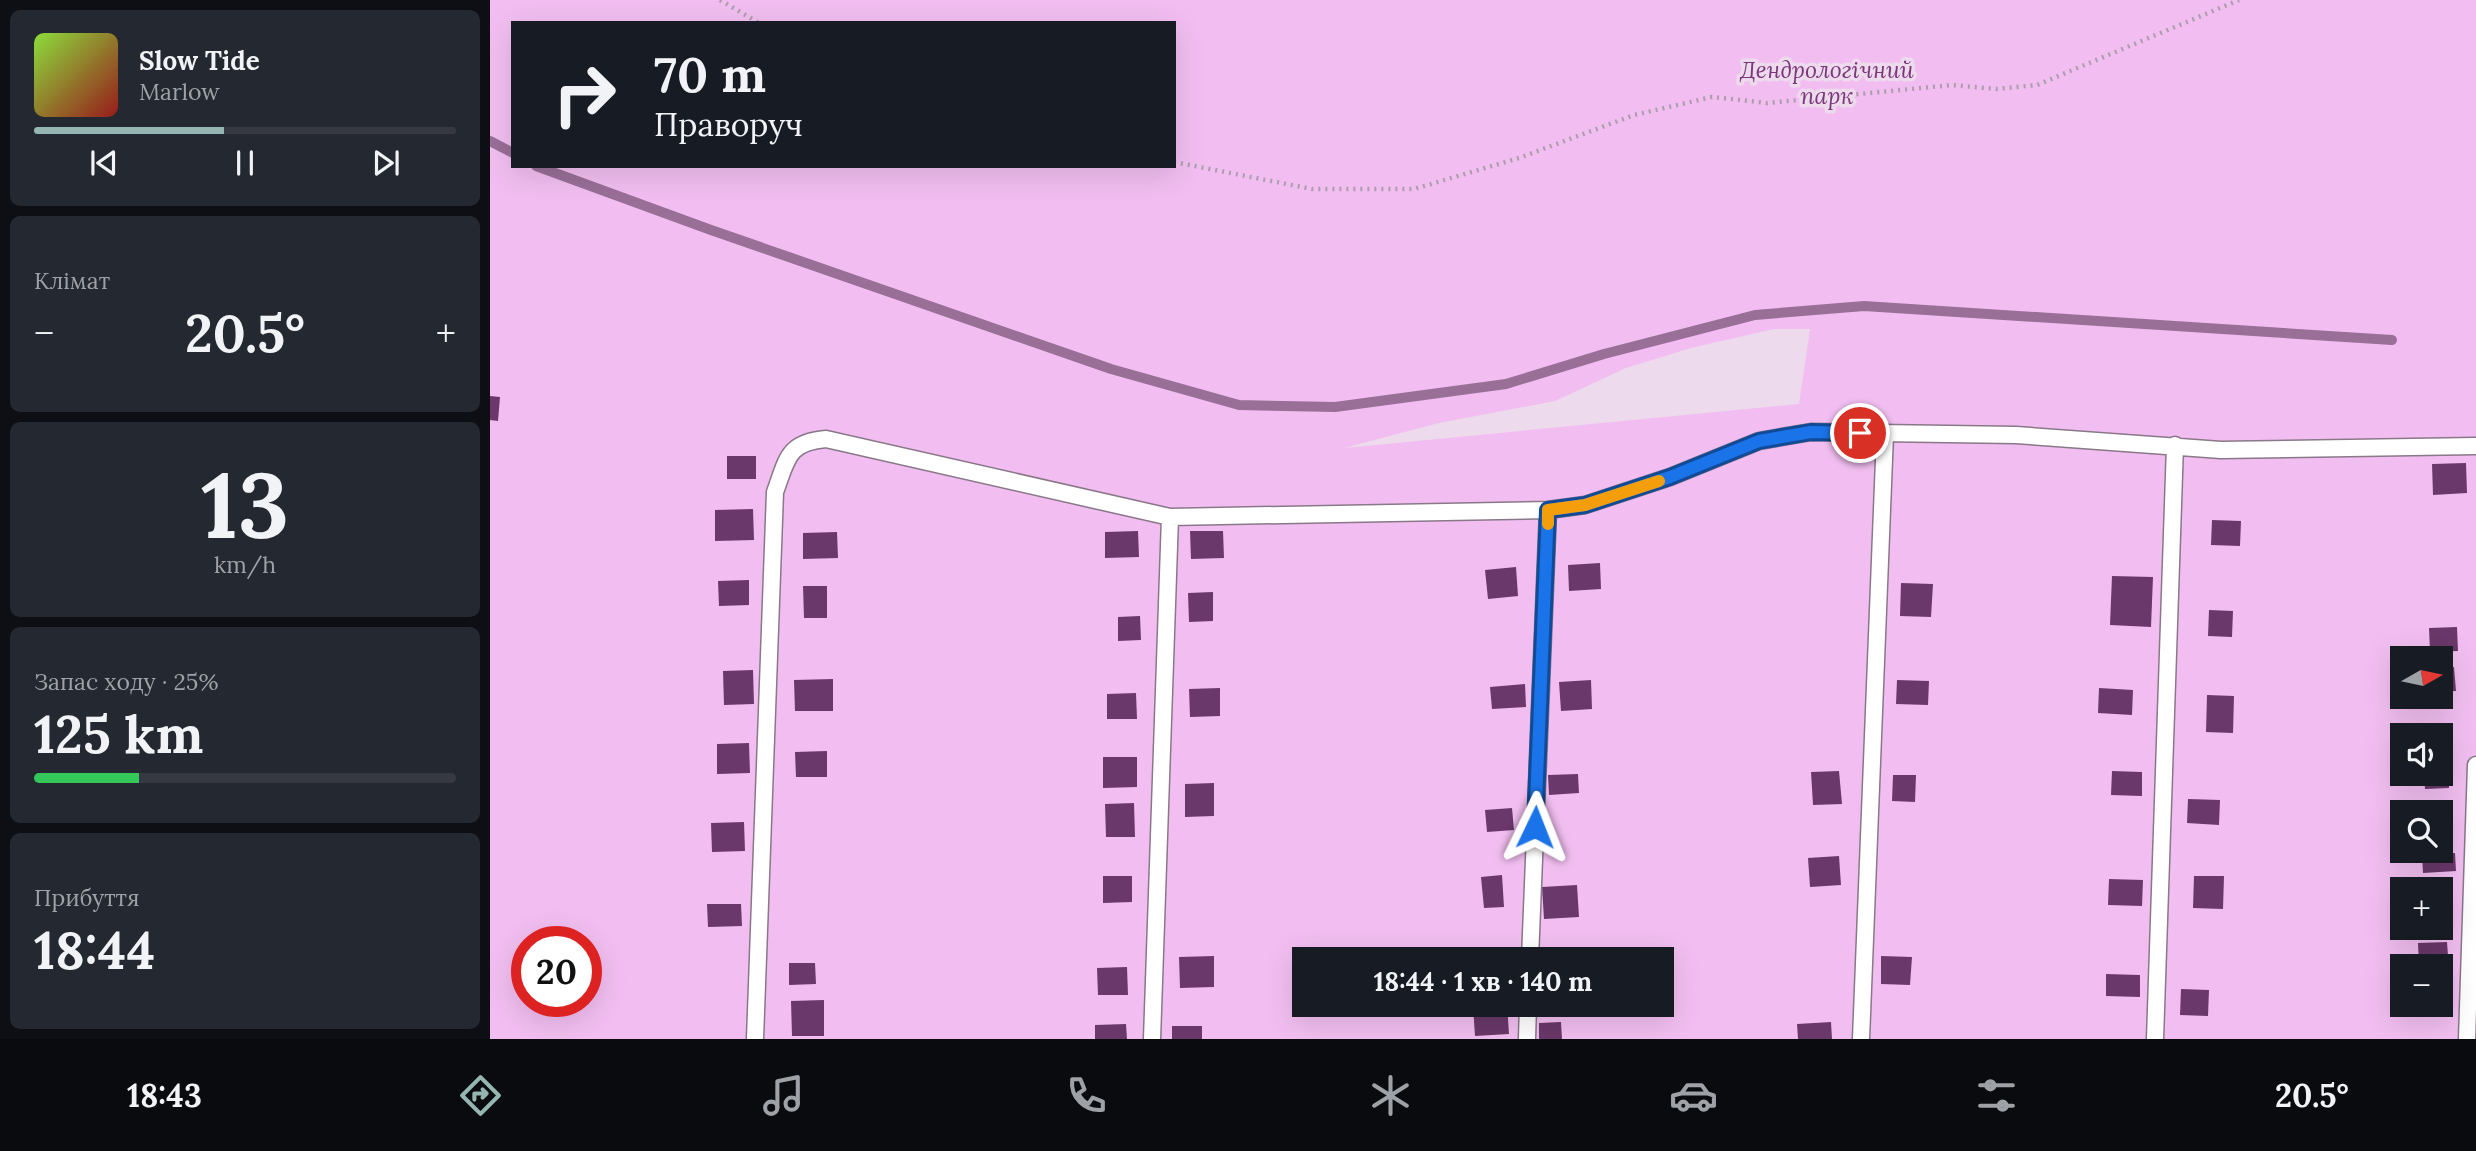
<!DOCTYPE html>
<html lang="uk">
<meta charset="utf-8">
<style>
body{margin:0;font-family:Lora,serif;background:#242831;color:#f1f3f6;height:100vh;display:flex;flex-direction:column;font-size:26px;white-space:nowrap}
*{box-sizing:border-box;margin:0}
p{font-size:23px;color:#9ea1a6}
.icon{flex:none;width:38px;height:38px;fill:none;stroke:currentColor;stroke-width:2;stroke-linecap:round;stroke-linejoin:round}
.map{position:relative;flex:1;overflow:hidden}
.side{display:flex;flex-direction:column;gap:10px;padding:10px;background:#0d0f14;width:490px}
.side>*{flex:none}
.hud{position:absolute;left:21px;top:21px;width:665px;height:147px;border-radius:0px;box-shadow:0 7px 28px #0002;background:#171b24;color:#f1f3f6;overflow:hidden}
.needle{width:46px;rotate:81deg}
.fabs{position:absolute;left:1900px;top:646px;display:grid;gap:14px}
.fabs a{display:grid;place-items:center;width:63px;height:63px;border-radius:0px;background:#171b24;box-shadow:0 7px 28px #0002;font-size:35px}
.speed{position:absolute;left:21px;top:926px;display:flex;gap:14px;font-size:35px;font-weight:700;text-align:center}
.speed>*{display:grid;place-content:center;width:91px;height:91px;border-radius:50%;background:#171b24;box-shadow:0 7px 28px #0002;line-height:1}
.speed .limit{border:10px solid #d22;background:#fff;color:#111}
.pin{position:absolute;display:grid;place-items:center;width:60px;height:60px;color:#fff;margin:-30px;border:4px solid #fff;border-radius:50%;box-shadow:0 2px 7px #0007}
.me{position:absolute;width:77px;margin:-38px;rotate:2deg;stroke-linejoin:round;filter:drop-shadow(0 0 5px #0008)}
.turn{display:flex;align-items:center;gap:24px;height:147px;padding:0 28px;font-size:32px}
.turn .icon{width:91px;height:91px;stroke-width:2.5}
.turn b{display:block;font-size:49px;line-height:60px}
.big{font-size:52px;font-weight:800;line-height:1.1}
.side .widget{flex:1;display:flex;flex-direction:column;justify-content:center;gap:10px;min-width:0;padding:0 24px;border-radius:10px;background:#242831}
.side .dial{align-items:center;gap:0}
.dial b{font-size:91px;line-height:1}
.song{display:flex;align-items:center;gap:21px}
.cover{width:84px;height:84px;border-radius:10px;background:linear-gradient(135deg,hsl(90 70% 55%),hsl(0 70% 35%))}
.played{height:7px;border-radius:4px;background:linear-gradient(90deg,#95b5b0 45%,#363941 45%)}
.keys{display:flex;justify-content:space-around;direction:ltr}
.heat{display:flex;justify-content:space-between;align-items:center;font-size:38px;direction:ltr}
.charge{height:10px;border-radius:5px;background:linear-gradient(90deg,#34c759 25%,#363941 0)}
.trip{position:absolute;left:802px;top:947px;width:382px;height:70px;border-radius:0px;background:#171b24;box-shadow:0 7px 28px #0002;font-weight:800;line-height:70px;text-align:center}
.menu{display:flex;height:112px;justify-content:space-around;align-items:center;background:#090b0e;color:#9ea1a6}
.menu .icon{width:49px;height:49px}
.menu .on{color:#95b5b0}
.menu b{font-size:32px;color:#f1f3f6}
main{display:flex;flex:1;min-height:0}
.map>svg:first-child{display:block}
.green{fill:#f2bef1;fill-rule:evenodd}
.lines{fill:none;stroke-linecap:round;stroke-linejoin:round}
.stream{stroke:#996f98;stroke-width:10}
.building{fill:#6a386a}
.lane-casing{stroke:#897888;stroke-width:19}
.path{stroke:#ac9dab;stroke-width:4.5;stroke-dasharray:2 5;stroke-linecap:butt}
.lane{stroke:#fff;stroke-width:16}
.route-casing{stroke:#114b97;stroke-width:18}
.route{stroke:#1a73e8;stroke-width:12}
.slow{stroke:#f59e0b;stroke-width:12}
.labels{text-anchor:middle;stroke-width:7;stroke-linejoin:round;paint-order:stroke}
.park-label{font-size:23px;font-style:italic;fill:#7b377b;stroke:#eddaec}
</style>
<main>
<section class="side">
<div class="widget">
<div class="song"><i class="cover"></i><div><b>Slow Tide</b><p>Marlow</p></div></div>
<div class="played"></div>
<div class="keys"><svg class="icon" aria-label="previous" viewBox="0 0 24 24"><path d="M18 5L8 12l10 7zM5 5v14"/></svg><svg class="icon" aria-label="pause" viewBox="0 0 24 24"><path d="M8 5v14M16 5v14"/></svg><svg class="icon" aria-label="next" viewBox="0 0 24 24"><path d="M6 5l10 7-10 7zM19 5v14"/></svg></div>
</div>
<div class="widget"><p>Клімат</p>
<div class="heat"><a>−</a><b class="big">20.5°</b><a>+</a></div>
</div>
<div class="widget dial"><b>13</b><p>km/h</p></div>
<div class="widget"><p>Запас ходу · 25%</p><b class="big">125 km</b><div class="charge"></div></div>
<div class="widget"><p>Прибуття</p><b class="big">18:44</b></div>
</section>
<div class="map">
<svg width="1986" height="1039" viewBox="0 0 1986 1039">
<rect width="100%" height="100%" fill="#eddaec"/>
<path class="green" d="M0 0H1986V1039H0ZM23 23H684V166H23ZM1284 329H1320L1309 404 854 448 949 423 1065 401 1136 368 1201 348ZM1913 658H1951V696H1913ZM1913 735H1951V774H1913ZM1913 812H1951V850H1913ZM1913 889H1951V928H1913ZM37 942H96V1001H37ZM814 959H1171V1004H814ZM1913 966H1951V1004H1913Z"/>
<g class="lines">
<path class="stream" d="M0 141 23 153
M46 166 221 230 621 369 749 405 845 407 1016 384 1114 354 1265 315 1374 306 1902 340"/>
</g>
<path class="building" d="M0 396 10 397 8 421 0 420Z
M237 456H266V479H237Z
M1976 463 1977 493 1943 495 1942 464Z
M263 509 264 540 225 541V510Z
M1722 520 1751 521 1750 546 1721 545Z
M648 531 649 557 615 558V532Z
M700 531H733L734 558 701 559Z
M347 532 348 558 313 559V533Z
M1110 563 1111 589 1079 591 1078 565Z
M1026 567 1028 596 998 599 995 570Z
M1622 576 1663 577 1661 627 1620 625Z
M259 580V605L229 606 228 581Z
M1411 583 1443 584 1441 617 1410 616Z
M313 586H337V618H314Z
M723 592V621L699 622 698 593Z
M1719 610 1743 611 1742 637 1718 636Z
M650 616 651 640 628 641V617Z
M1967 627 1968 651 1940 652 1939 628Z
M1964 667 1966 691H1951V668Z
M263 670 264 704 234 705 233 671Z
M343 679V711H305L304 680Z
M1101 680 1102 709 1071 711 1069 682Z
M1407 680 1439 681 1438 705 1406 704Z
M1035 684 1036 707 1002 709 1000 687Z
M730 688V716L700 717 699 689Z
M1609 688 1643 690 1642 715 1608 713Z
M646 693 647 719H617V694Z
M1717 695 1744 696 1743 733 1716 732Z
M259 743 260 773 227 774V744Z
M337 751V777H306L305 752Z
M613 757H647V787L613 788Z
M1951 769H1958L1959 788 1935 789 1934 774H1951Z
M1349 771 1352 804 1323 805 1321 772Z
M1622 771 1652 772V796L1621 795Z
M1088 774 1089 793 1059 795 1058 775Z
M1403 775H1426L1425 802 1402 801Z
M724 783V816L695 817V784Z
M1698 799 1730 800 1729 825 1697 823Z
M644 803 645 837H616L615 804Z
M1022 808 1024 830 997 832 995 810Z
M254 822 255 851 222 852 221 823Z
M1965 853 1966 871 1933 873 1932 855Z
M1349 856 1351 885 1320 887 1318 858Z
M1012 875 1014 907 994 908 991 877Z
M613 876H642V902L613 903Z
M1704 876H1734L1733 909 1703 908Z
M1619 879 1653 880 1652 906 1618 905Z
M1087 885 1089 917 1054 919 1052 887Z
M217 904H251L252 926 218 927Z
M1957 942 1959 969 1951 970V966H1929L1928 943Z
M724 956V987L690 988 689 957Z
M1391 956 1422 957 1420 985 1391 984Z
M299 963H325L326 984 299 985Z
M637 967 638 995H608L607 968Z
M1616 974 1650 975V997L1616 996Z
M1691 989 1719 990 1718 1016 1690 1015Z
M334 1000V1036H302L301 1001Z
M1017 1004 1019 1034 985 1036 983 1006Z
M1071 1022 1072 1039H1049V1023Z
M1341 1022 1342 1039H1308L1307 1024Z
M636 1024 637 1039H605V1025Z
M682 1026H712V1039H682Z"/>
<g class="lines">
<defs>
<path id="lane" d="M1040 959 1058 510
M265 1039 285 492C297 460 297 442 336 439L680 517 1058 510 1095 505 1180 477 1269 441 1321 432 1526 435 1731 450 1986 446
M662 1039 680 517
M1037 1039 1038 1004
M1371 1039 1395 434
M1665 1039 1685 445
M1977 1039 1986 765"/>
</defs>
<use href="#lane" class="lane-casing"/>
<path class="path" d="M230 0 269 23
M684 162 822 189H924L1029 158 1144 115 1222 97 1277 103 1462 85 1506 89 1547 85 1749 0"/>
<use href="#lane" class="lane"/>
</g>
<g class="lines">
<defs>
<path id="route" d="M1045 827 1058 510 1095 505 1180 477 1269 441 1321 432 1370 433"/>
</defs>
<use href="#route" class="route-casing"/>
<use href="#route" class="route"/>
<path class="slow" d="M1058 524V510L1095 505 1169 481"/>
</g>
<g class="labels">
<g class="park-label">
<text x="1337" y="78">Дендрологічний<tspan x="1337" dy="26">парк</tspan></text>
</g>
</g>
</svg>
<div class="fabs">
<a><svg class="needle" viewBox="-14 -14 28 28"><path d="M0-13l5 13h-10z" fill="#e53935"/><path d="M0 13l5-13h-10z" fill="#9ea1a6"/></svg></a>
<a><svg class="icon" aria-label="sound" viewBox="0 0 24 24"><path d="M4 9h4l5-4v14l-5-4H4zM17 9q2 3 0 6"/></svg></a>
<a><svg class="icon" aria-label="search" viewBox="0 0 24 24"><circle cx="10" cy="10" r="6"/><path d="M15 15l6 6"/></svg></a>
<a>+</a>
<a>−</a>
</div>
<div class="speed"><div class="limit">20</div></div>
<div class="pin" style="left:1370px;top:433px;background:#d93025"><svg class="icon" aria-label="arrive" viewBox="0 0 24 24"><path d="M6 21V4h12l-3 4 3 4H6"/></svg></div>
<svg class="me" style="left:1045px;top:827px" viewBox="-20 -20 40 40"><path d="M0-17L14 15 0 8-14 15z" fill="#1a73e8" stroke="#fff" stroke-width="4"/></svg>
<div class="trip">18:44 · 1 хв · 140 m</div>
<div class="hud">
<div class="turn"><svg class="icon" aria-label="right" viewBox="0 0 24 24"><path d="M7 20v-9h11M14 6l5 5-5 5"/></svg><div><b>70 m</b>Праворуч</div></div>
</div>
</div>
</main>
<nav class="menu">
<b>18:43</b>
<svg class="icon on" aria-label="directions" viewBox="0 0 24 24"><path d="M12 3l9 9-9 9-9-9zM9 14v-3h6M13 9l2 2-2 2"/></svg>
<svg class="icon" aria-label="music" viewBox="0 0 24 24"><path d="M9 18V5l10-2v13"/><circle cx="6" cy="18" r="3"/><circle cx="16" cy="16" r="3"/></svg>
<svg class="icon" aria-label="phone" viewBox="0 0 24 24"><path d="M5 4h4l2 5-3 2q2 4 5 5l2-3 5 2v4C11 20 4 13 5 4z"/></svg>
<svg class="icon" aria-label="climate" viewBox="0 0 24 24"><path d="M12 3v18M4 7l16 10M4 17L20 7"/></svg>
<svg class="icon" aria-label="car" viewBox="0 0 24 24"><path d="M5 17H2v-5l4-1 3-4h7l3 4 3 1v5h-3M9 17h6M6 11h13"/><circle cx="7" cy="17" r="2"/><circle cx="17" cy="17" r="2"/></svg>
<svg class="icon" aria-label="filters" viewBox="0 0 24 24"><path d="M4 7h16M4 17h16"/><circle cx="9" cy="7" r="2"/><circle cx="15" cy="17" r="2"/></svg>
<b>20.5°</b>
</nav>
